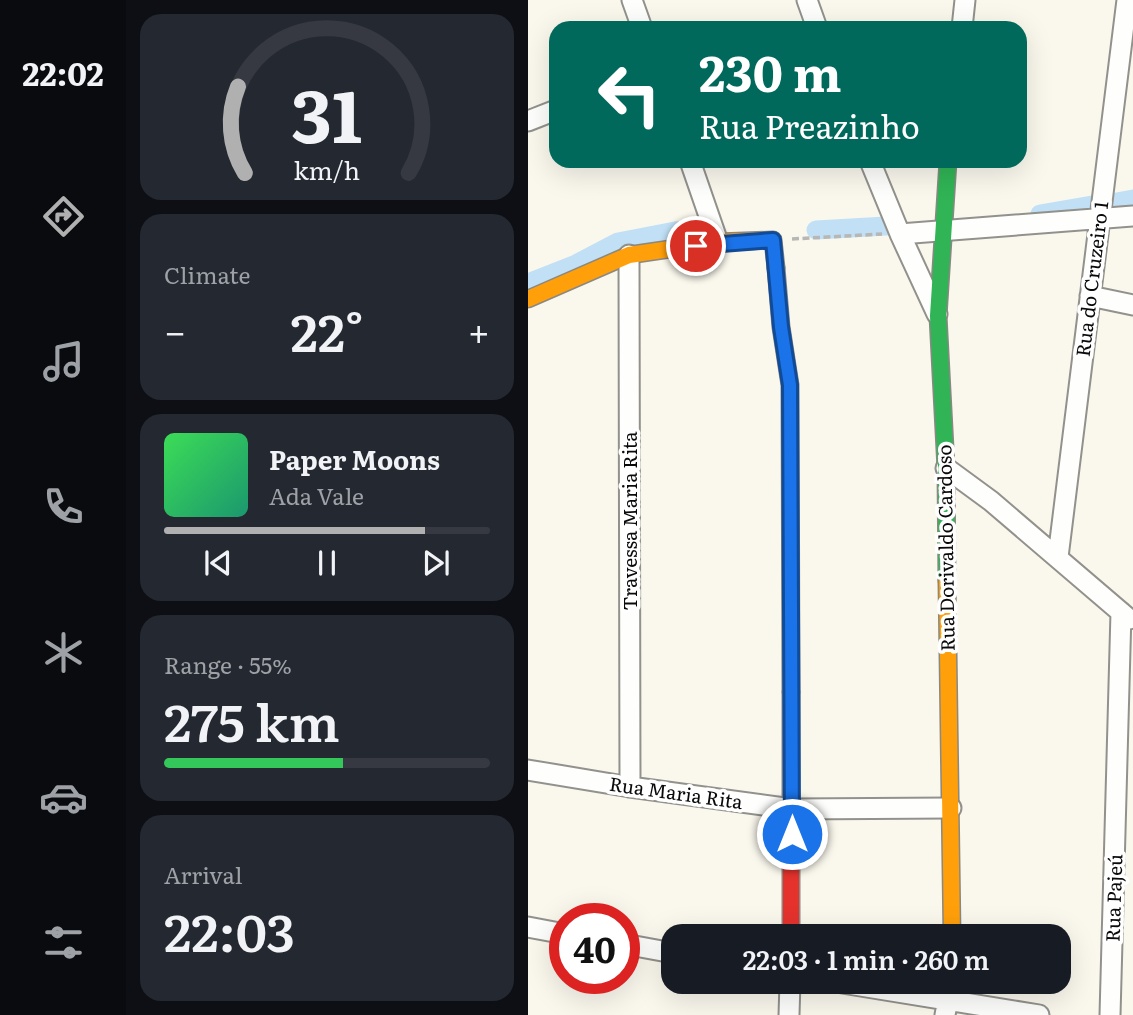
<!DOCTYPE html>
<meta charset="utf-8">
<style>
body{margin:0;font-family:Literata,serif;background:#242831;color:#f1f3f6;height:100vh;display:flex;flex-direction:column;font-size:26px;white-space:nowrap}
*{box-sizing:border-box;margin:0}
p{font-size:23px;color:#9ea1a6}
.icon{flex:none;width:38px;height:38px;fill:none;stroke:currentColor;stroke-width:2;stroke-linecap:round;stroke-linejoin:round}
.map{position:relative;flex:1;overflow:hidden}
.side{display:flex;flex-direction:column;gap:14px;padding:14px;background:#0d0f14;width:402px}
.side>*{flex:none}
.top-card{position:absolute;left:21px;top:21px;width:478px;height:147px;border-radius:21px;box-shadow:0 7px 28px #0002;background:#00695c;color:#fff;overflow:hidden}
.speed{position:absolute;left:21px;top:903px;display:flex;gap:14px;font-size:35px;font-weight:700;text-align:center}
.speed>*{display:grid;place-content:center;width:91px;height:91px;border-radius:50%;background:#171b24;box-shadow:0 7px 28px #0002;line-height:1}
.speed .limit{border:10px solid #d22;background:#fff;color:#111}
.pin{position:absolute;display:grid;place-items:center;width:60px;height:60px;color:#fff;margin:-30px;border:4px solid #fff;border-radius:50%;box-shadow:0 2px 7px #0007}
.me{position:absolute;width:77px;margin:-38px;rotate:0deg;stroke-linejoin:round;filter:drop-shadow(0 0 5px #0008)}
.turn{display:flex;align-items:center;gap:24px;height:147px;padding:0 35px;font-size:32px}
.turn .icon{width:91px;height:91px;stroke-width:2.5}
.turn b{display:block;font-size:49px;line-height:60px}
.big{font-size:52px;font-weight:600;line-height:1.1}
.side .card{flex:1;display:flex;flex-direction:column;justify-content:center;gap:10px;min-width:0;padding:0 24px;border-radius:21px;background:#242831}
.side .dial{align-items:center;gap:0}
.dial svg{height:182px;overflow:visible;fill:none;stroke:#363941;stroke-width:7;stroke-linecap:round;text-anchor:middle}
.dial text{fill:#f1f3f6;stroke:none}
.song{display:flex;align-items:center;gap:21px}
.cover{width:84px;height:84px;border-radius:10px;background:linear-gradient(135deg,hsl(130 70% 55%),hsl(160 70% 35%))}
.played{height:7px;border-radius:4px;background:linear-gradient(90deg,#afb0af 80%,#363941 80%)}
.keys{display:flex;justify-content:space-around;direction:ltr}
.heat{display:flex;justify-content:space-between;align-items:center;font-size:38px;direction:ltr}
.charge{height:10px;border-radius:5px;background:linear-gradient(90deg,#34c759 55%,#363941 0)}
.trip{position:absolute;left:133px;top:924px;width:410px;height:70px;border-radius:21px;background:#171b24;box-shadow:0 7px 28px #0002;font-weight:600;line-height:70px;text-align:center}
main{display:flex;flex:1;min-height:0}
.tabs{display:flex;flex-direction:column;width:126px;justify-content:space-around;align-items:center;background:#090b0e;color:#9ea1a6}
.tabs .icon{width:49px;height:49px}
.tabs .current{color:#afb0af}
.tabs b{font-size:32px;color:#f1f3f6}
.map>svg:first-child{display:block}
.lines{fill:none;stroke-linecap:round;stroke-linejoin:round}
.canal{stroke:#c1e0f6;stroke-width:19}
.street-casing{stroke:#92918c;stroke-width:23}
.fast-casing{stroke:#898883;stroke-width:19}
.slow-casing{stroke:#898883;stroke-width:19}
.jam-casing{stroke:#898883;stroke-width:19}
.path{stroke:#b7b7b5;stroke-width:3.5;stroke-dasharray:7 3.5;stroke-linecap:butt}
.street{stroke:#fefefc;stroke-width:19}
.fast{stroke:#30b455;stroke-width:16}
.slow{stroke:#ff9f0a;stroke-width:16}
.jam{stroke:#e5322d;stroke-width:16}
.route-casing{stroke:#114b97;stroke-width:18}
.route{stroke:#1a73e8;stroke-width:12}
.labels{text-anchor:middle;stroke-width:7;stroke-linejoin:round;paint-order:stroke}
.street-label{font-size:19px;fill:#0a0a0a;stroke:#fff}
</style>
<main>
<nav class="tabs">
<b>22:02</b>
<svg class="icon current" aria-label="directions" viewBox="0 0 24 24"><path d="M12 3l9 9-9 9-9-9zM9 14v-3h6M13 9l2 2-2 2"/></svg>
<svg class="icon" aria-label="music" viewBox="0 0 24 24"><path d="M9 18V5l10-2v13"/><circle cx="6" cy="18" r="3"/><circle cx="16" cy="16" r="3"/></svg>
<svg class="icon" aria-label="phone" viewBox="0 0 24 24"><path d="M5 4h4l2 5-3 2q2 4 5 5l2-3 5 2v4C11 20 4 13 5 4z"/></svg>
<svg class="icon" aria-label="climate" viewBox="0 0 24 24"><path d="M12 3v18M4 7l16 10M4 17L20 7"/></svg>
<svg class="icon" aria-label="car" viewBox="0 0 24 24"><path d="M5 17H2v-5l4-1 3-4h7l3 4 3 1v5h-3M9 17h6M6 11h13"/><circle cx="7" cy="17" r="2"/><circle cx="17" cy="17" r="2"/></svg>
<svg class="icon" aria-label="filters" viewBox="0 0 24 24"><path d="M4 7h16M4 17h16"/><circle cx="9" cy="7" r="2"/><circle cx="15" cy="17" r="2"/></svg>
</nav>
<section class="side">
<div class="card dial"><svg viewBox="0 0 100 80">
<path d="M14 69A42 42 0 1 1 86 69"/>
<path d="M14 69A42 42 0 0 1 11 31" stroke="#afb0af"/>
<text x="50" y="56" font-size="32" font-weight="700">31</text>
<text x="50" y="72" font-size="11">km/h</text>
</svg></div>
<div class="card"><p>Climate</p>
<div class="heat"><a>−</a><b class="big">22°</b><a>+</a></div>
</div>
<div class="card">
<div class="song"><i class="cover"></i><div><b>Paper Moons</b><p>Ada Vale</p></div></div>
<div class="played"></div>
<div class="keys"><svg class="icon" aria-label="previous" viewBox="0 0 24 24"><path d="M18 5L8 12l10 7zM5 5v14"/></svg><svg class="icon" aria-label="pause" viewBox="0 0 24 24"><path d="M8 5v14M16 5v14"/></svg><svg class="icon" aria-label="next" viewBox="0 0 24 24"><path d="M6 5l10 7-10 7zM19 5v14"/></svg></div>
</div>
<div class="card"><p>Range · 55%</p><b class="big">275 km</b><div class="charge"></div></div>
<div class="card"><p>Arrival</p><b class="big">22:03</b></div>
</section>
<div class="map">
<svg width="605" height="1015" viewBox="0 0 605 1015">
<rect width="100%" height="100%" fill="#faf8ed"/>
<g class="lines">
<path class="canal" d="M583 203 605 199
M512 214 564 205
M288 230 358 226
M0 283 48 264 90 242 147 231 177 228"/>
<defs>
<path id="street" d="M104 0 114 28
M279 0 289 28
M434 28 437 0
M0 121 28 110
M162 161 190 242
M342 161 372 234 409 314
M372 234 605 216
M101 255 102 787
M562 296 605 305
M418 468 463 501 601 619
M530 557 599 0
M0 770 102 787 264 809 423 808
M0 927 37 934
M96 944 145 953
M308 982 511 1015
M261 1015 262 982
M417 1015 423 982
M582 1015 593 612"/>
<path id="fast" d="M248 268 253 327 262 385 263 692
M419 581 418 468 410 316 420 161"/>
<path id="slow" d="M0 299 101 255 190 242 245 240 248 268
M419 581 424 936"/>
<path id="jam" d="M263 692V936"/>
</defs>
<use href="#street" class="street-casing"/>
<use href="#fast" class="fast-casing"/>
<use href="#slow" class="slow-casing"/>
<use href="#jam" class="jam-casing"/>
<path class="path" d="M264 239 354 234"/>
<use href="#street" class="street"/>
<use href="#fast" class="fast"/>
<use href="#slow" class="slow"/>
<use href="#jam" class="jam"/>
</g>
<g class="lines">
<defs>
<path id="route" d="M168 246 245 240 253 327 262 385 264 834"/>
</defs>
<use href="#route" class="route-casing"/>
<use href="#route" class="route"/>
</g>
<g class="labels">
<g class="street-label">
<text transform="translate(564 279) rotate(-83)" y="7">Rua do Cruzeiro 1</text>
<text transform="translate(102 521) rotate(-90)" y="7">Travessa Maria Rita</text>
<text transform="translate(418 548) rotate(-91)" y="7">Rua Dorivaldo Cardoso</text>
<text transform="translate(148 793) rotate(8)" y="7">Rua Maria Rita</text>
<text transform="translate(586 898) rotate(-88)" y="7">Rua Pajeú</text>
</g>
</g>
</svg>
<div class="speed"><div class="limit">40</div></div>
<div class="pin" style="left:168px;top:246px;background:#d93025"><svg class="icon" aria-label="arrive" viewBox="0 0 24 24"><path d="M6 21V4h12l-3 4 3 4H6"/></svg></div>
<svg class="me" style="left:264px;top:834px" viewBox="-20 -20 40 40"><circle r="17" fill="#1a73e8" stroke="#fff" stroke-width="3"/><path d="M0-11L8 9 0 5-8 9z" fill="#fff"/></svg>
<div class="trip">22:03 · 1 min · 260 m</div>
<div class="top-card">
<div class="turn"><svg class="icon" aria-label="left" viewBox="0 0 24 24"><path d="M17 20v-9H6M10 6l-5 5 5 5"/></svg><div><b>230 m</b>Rua Preazinho</div></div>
</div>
</div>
</main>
